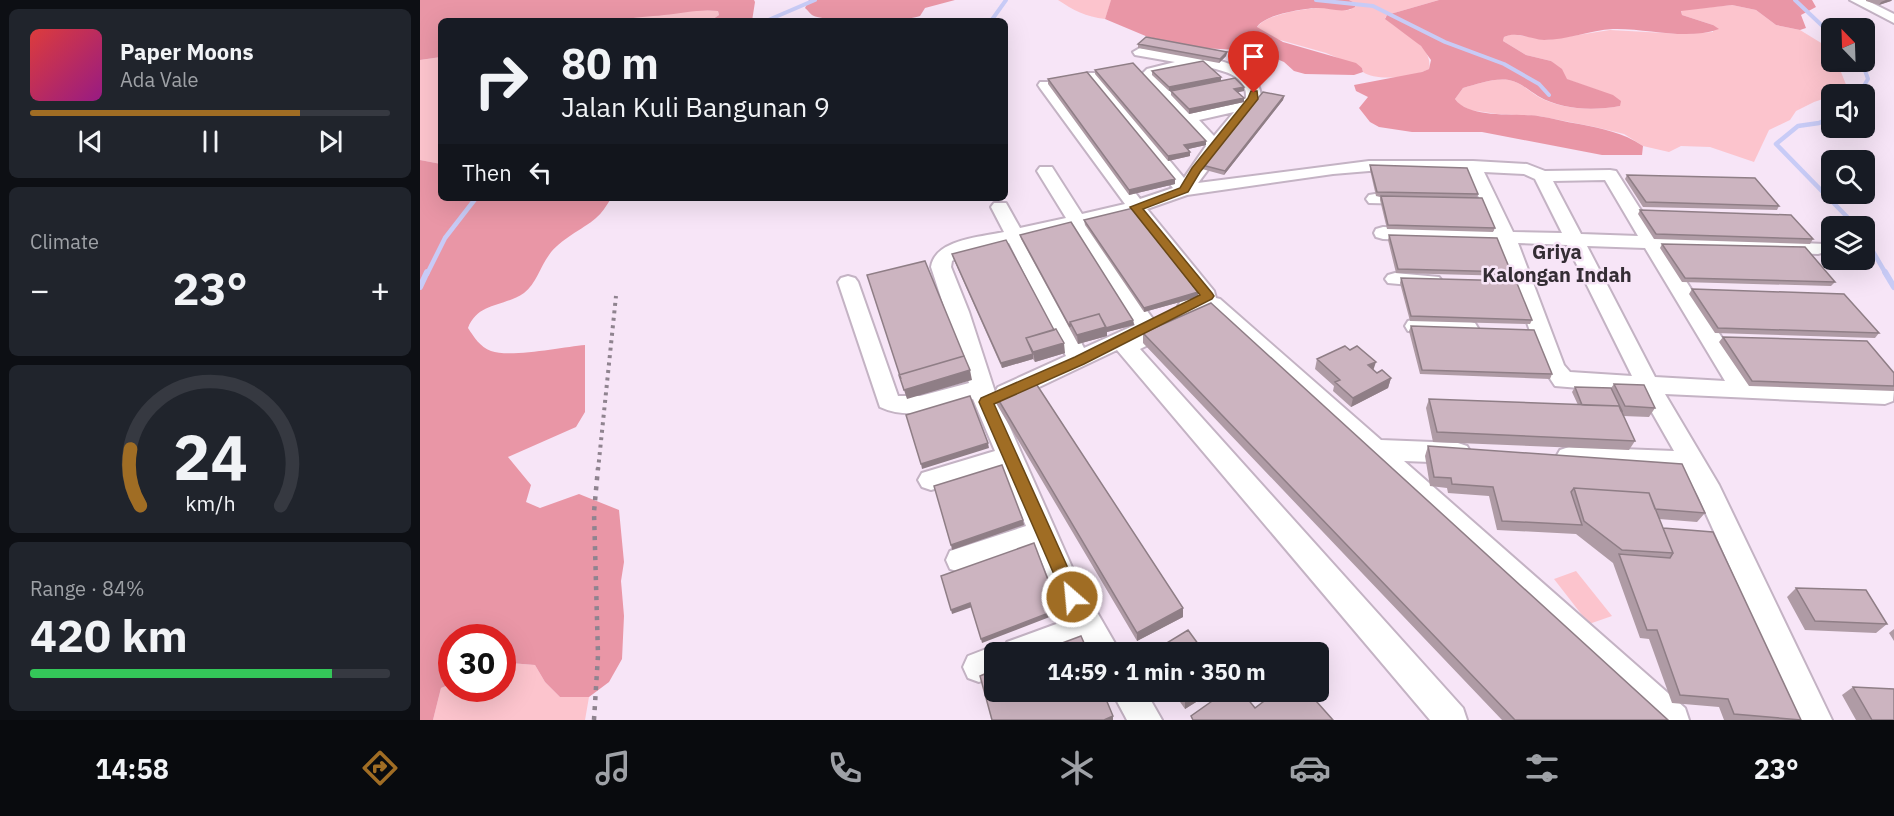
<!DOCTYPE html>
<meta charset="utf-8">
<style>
body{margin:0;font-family:"IBM Plex Sans",sans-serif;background:#20242c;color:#f1f3f6;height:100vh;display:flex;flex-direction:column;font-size:22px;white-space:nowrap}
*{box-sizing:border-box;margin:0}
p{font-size:20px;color:#9ea1a6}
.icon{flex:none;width:33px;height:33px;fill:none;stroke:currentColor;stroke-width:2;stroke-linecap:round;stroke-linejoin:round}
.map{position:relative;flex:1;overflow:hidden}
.sheet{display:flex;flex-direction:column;gap:9px;padding:9px;background:#0d0f14;width:420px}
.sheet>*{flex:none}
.top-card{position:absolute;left:18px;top:18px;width:570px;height:183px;border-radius:9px;box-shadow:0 6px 24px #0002;background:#171b24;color:#f1f3f6;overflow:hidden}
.needle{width:39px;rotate:337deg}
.controls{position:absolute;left:1401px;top:18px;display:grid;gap:12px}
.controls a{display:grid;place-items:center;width:54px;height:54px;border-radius:9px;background:#171b24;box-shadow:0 6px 24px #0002;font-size:30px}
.speed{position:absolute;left:18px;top:624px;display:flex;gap:12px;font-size:30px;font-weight:700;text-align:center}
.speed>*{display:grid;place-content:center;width:78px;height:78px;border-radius:50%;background:#171b24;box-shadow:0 6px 24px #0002;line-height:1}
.speed .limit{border:9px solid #d22;background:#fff;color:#111}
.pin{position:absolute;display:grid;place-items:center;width:51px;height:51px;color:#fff;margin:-62px -26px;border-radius:50% 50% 50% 0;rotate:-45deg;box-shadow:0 0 6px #0007}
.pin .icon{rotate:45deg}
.me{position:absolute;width:66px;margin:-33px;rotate:333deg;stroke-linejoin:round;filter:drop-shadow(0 0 4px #0008)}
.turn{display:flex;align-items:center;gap:21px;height:126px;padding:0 24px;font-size:27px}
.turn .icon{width:78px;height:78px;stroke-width:2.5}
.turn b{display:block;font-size:42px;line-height:51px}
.then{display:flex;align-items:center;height:57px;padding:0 24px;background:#0003;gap:12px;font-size:22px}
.big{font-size:45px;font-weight:700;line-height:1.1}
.sheet .card{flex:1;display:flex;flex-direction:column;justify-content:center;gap:9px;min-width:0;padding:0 21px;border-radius:9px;background:#20242c}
.sheet .dial{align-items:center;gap:0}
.dial svg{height:156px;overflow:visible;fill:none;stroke:#363941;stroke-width:7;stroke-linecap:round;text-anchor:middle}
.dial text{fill:#f1f3f6;stroke:none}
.song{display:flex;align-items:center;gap:18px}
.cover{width:72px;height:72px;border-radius:9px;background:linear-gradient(135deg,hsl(0 70% 55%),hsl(310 70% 35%))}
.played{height:6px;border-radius:3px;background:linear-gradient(90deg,#a06d24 75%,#363941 75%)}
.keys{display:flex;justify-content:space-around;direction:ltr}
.heat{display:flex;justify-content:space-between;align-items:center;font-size:33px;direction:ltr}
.charge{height:9px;border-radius:4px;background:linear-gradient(90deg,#34c759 84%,#363941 0)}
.trip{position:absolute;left:564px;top:642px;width:345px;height:60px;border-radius:9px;background:#171b24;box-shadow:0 6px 24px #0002;font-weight:700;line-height:60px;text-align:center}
.menu{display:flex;height:96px;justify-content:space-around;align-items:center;background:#090b0e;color:#9ea1a6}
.menu .icon{width:42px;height:42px}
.menu .active{color:#a06d24}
.menu b{font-size:27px;color:#f1f3f6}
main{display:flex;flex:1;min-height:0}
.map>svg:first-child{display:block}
.green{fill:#fcc4cd}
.forest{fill:#e996a6}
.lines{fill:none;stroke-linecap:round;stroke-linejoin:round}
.stream-far2{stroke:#c8cbf6;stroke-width:4}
.stream-far1{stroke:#c8cbf6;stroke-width:4.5}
.stream{stroke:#c8cbf6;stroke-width:6}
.minor-casing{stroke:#c4b3c4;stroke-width:4}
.path-far1{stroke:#8f838f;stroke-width:4;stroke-dasharray:3 4.5;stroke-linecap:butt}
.path{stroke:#8f838f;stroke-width:4.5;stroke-dasharray:4 6;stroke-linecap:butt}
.minor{fill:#fff;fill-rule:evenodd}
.wall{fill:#af9ba5}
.shaded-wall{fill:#8f7e86}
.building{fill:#ccb4c0;stroke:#8f7e86;stroke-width:1.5}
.route{fill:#a06d24;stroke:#684717;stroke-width:1.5}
.labels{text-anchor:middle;stroke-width:5;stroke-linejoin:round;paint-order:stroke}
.neighbourhood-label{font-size:20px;font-weight:bold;fill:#342d34;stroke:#f7e5f7}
</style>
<main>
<section class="sheet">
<div class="card">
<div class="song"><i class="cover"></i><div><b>Paper Moons</b><p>Ada Vale</p></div></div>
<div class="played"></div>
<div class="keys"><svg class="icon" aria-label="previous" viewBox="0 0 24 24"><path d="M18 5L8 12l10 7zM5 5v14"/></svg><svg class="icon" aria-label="pause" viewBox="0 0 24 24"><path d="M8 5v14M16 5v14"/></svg><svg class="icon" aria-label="next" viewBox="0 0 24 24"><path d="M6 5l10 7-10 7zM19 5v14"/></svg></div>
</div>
<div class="card"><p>Climate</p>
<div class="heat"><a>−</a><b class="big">23°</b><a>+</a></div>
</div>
<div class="card dial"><svg viewBox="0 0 100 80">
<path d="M14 69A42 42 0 1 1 86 69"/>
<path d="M14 69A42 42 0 0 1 9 40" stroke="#a06d24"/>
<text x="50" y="56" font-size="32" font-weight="700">24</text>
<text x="50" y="72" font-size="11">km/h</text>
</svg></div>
<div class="card"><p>Range · 84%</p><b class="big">420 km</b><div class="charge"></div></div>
</section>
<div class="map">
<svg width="1474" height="720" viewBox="0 0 1474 720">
<rect width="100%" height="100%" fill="#f7e5f7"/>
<path class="green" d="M638 0H691V1L685 19C666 17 653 10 638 0Z
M929 0H1019L967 15 965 18C980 33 1014 45 1009 69 994 77 957 82 943 72L942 68 906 53 853 38 837 28C843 15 883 9 897 8 908 7 919 11 930 10L935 3Z
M1312 5 1336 10 1356 25 1380 30 1411 49 1412 62H1417L1427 87 1424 92 1394 102 1376 111 1370 120 1349 130 1334 162 1290 147 1261 146 1249 152 1223 146 1204 134 1175 127 1119 116 1077 114 1050 110 1040 105 1035 99 1043 88C1058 84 1073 78 1089 80 1100 82 1108 90 1117 96 1141 110 1173 111 1200 106L1180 91 1146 79 1131 61 1106 55 1083 41 1084 37 1092 34 1126 40 1190 30 1263 34 1293 32V25L1262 15 1261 10Z
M278 10 298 11 299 15 290 21H201C225 13 252 14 278 10Z
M21 57V164L0 160V60Z
M1156 571 1192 616 1169 624 1134 579Z
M90 663 115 665 125 682 140 697H169L165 720H13L21 688 31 684 32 688H82L83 665Z"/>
<path class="forest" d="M0 0H334L335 2 332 21H290L299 15 298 11C279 9 263 13 244 15 229 17 216 16 201 21H21V57L0 60Z
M389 0H535L505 8 500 16C485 22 405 23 392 15 389 13 388 10 385 8Z
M691 0H929L935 3V7C923 14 911 8 898 8 884 8 843 15 837 27L863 42 936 63 942 68 943 72 934 75 885 74 874 71 864 62 837 51 781 48 728 37 685 19Z
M1019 0H1392L1396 7 1381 15 1386 28 1380 30 1356 25 1336 10 1312 5 1261 11 1262 15 1293 25 1299 29C1266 41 1228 28 1193 29 1170 30 1147 40 1124 40 1110 39 1097 31 1084 37L1083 41 1106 55 1131 61 1142 69 1147 79 1193 95 1201 101 1200 106C1173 111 1142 110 1118 96 1108 90 1100 82 1089 80 1073 78 1058 84 1043 88L1035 99C1049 119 1096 113 1118 116 1132 118 1145 122 1159 124 1183 129 1202 132 1223 146L1222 155H1182L1062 132H992L959 127 950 122 939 108 948 97 936 91 934 85 1002 72 1009 69 1011 60 1001 46 965 19 967 15Z
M0 160 21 164V198H190V200C186 206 182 213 176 218 162 230 140 239 129 255 120 267 116 284 104 293 84 307 58 302 48 328 54 337 60 347 71 351 90 358 143 347 165 345V412L156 427 88 457 111 485 106 502 120 508 159 494 199 510 204 562 201 581 204 616 202 659 189 682 169 697H140L125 682 115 665 90 663 83 665 82 638H32L31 684 21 688 13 720H0Z"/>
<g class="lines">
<path class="stream-far2" d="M896 0 953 6 1025 42 1084 64 1119 84 1129 95
M1375 0 1412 35
M346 21 395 0
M571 21 586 0
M1439 94 1448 79 1442 62
M1404 121 1412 117"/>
<path class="stream-far1" d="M1408 119 1399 123 1378 126 1356 144 1436 226
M1444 236 1466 274
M7 274 25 238 56 198"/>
<path class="stream" d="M1465 272 1474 287
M0 287 7 272"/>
<defs>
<path id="minor" d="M1430 0H1446L1474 14V23Z
M720 48C751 53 843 55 841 99L778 183 949 161H1053L1107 164 1125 171 1190 170 1196 171 1238 237 1405 244 1408 248 1405 252 1398 254 1245 248 1330 382 1465 386 1474 390 1473 401 1465 404 1245 394 1299 485 1412 720H1379L1278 496 1264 470 1149 467 1140 464 1136 457 1140 450 1149 447 1254 451 1221 393 1135 386 1123 368 1079 243 963 239 956 237 954 233 956 229 963 227 1074 231 1047 171H949L913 174 767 195 727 209 794 291 796 298 800 299 961 440 1038 443 1047 446 1051 453 1047 460 1038 463 984 461 1265 708 1269 720H1229L791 314 720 349 1043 708 1047 720H1010L697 350 594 399 586 401 578 399 576 396 655 574 700 652H669L663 642 636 652H574V676L559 682 548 678 543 667 548 656 574 646 584 650 587 642 650 619 634 591 615 546 540 572 530 569 526 560 530 551 606 526 582 469 511 490 502 487 498 480 502 473 575 451 553 399C523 409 490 421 460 407L418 282 421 278 428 276 435 278 438 282 478 396H500L549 383 511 267C515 239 562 237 584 232L571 207 574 203H586L600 228 646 218 617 171 620 167H632L662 214 705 204 620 88 618 85 620 82H630L720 199 753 188 667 79 665 76 667 73H677L764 178 786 146 720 76 727 69 755 62 715 55 713 52ZM776 65C795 69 828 72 826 98L771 113 735 76ZM814 112 794 136 779 120ZM1064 172 1104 174 1115 179 1142 233 1093 232ZM1185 180 1218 236 1161 234 1133 181ZM712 213 774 294 761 301 758 306 761 311 736 323 707 284 668 224ZM652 228 715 325 664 348 606 239ZM589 243 646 356 578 387 575 392 549 312 531 267 532 261 544 253ZM1098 243 1147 245 1212 376 1150 372 1144 365ZM1167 246 1225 248 1305 381 1235 377Z
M955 194 996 195 999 199 996 203 990 204 949 203 946 199 949 195Z
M975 273 1019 277 1022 281 1019 285 1012 287 968 283 965 279 968 275Z
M996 319 1047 321 1055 323 1058 328 1055 333 1047 335 988 331 985 326 988 321Z
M692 692H726L742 720H707Z"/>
</defs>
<use href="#minor" class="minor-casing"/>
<path class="path-far1" d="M178 470 196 296"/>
<path class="path" d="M174 720 178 655 174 512 178 468"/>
<use href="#minor" class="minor"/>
</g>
<path class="wall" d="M1446 0H1472L1471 1 1459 5 1446 1Z
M718 44 807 52 806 56 799 63 718 48Z
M675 70 786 145 768 149 770 156 748 161 675 74Z
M732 71 801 77V81L749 91 732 75Z
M628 79 755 184 709 195 628 84Z
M751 91H824L818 92 824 98V102L769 114 751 95Z
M864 96 863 100 804 175 782 169V165Z
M950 165 1058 194 1057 198 1075 228 1073 232 967 229 960 200V197L956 196 950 170Z
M1207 175 1359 206 1357 210 1223 207 1205 179Z
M1220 210 1393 239 1390 244 1234 239 1218 214Z
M664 220 778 297 724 312 665 225Z
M600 235 713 320 714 325 687 332V336L658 344 601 239Z
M969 235 1091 272 1090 276 976 273 968 240Z
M1242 244 1415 282 1411 286 1262 282 1240 248Z
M532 254 645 353 615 362 613 359 582 368 533 258Z
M981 278 1112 320 1110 324 990 321 980 283Z
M1272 289 1459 333 1455 338 1295 333 1269 294Z
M991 326 1132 374 1130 379 1000 374 989 331Z
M723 333 1248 720H1082L723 343Z
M1303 337 1474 373V391L1329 386 1299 342Z
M897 359 954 370 957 373 971 378 968 388 931 407 913 391 914 386 895 369Z
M1194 384 1235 408 1229 417 1203 416 1215 441 1209 450 1013 442 1006 408 1009 399 1158 405 1152 392 1155 387 1191 388Z
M575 394 763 608V617L717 641 576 403Z
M1008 446 1285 513 1277 522 1239 519 1243 528 1381 720H1304L1299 707 1252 703 1229 639 1220 638 1193 563 1156 534 1077 530 1069 496 1028 493 1027 488 1010 486 1005 456Z
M1376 588 1467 624 1456 633 1385 630 1367 597Z
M1474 629V641L1469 633Z
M1433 687 1474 720H1436L1422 695Z
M753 692H792L765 709Z"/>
<path class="shaded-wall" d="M1466 0H1472L1471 1 1459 5 1461 2Z
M807 52 806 56 799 63 800 59Z
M801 77V81L749 91V87Z
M824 87V91L814 93V89Z
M864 96 863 100 804 175 805 171Z
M824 98V102L769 114V109Z
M786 141V145L764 150V145Z
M770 152V156L748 161V156Z
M755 179V184L709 195V190Z
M778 292V297L724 312V308Z
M713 320 714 325 687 332V336L658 344 657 335Z
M644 343 645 353 615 362 613 352Z
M613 354V359L582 368 581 363Z
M956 362 953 371 948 365Z
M550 370 552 380 487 399 484 390Z
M971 378 968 388 931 407 933 398Z
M568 443 569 448 502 469 501 464Z
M603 520 604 525 532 550 531 545Z
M550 603 552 607 532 614 531 610Z
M763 608V617L717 641V633Z
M639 609 640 613 562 643 561 639Z
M780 692H792L765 709V701Z
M693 716V720H684Z"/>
<path class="building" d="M726 37 807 52 800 59 718 44Z
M783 61 801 77 749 87 732 71Z
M713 63 786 141 764 145 770 152 748 156 675 70Z
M667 72 755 179 709 190 628 79Z
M815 78 824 87 814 89 824 98 769 109 751 91Z
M843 92 864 96 805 171 782 165Z
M950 165 1047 168 1058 194 957 192Z
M1207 175 1335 178 1359 206 1226 202Z
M961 196 1062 198 1075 228 968 225Z
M713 208 778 292 724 308 664 220Z
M1220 210 1371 215 1393 239 1236 234Z
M651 222 713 320 686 328 679 314 650 322V327L600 235Z
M969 235 1077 238 1091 272 978 269Z
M586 240 634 330 606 338 613 354 581 363 532 254Z
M1242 244 1385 247 1415 282 1265 278Z
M505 261 544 356 479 375 481 379 447 275Z
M981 278 1096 281 1112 320 991 316Z
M1272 289 1424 294 1459 333 1298 328Z
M791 303 1248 720H1095L723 333Z
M679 314 686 327 657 335 650 322Z
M991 326 1114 330 1132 374 1002 370Z
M636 329 644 343 613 352 606 338Z
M1303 337 1447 341 1474 373V386L1332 381Z
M925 346 930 350 937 346 956 362 948 365 957 373 962 370 971 378 933 398 915 382 920 380 897 359Z
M544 356 550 370 484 390 479 375Z
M613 379 763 608 717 633 575 394Z
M1194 384 1224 385 1235 408 1205 406Z
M1155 387 1191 388 1202 411H1201L1199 406 1162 405Z
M550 396 568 443 501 464 486 415Z
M1009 399 1199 406 1215 441 1017 432Z
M1008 446 1262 464 1285 513 1235 509 1229 493 1154 488 1151 492 1162 525 1082 521 1073 487 1032 484 1031 478 1014 477Z
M582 465 603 520 531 545 514 486Z
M1154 488 1229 493 1253 553 1202 550 1164 521Z
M1243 528 1293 532 1381 720 1314 714 1308 699 1260 695 1237 630H1227L1199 554 1250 558 1253 553Z
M614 543 639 609 561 639 550 603 531 610 521 576Z
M1376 588 1446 590 1467 624 1395 621Z
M768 630 784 652H732Z
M661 636 668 652H618Z
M574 670V692H683L693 716 684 720H572L560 676Z
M1433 687 1474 689V720H1452Z
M759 692H780L765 701Z
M805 692H822L835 708 856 692H888L913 720H773L771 716Z"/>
<path class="route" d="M831 91H837L838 99 780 172 768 192 723 209 792 293 794 296 792 299 664 364 574 404 661 597 659 602 652 605 646 602 559 402 561 398 655 357 780 295 710 207 760 188 772 168 828 98Z"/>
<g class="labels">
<g class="neighbourhood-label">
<text x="1137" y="259">Griya<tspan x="1137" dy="23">Kalongan Indah</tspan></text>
</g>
</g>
</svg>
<div class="controls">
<a><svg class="needle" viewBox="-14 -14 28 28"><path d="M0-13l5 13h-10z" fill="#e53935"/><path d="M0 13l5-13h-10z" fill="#9ea1a6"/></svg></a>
<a><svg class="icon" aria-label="sound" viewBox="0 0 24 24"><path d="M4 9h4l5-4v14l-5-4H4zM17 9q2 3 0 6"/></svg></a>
<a><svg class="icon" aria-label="search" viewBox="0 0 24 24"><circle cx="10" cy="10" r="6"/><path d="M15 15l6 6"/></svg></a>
<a><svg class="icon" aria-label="layers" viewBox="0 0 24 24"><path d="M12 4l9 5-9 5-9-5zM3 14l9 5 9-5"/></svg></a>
</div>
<div class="speed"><div class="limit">30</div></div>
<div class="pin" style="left:834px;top:93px;background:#d93025"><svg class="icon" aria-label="arrive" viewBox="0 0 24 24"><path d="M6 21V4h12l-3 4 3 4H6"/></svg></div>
<svg class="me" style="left:652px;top:597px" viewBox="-20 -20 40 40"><circle r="17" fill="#a06d24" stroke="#fff" stroke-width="3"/><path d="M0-11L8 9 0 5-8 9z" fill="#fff"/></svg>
<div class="trip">14:59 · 1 min · 350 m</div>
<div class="top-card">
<div class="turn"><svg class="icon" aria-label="right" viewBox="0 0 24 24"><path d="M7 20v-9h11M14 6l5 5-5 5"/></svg><div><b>80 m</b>Jalan Kuli Bangunan 9</div></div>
<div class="then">Then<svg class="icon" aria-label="left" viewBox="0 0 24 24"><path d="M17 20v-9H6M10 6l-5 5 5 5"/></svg></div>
</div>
</div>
</main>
<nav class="menu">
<b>14:58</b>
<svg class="icon active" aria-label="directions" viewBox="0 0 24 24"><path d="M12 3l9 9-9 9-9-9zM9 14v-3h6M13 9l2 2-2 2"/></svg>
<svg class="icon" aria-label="music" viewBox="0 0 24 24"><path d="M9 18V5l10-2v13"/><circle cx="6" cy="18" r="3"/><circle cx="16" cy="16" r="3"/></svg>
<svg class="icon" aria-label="phone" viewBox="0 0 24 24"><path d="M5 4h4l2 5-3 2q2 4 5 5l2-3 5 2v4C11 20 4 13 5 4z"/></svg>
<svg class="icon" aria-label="climate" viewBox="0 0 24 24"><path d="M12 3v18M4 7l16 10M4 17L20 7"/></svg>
<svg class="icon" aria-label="car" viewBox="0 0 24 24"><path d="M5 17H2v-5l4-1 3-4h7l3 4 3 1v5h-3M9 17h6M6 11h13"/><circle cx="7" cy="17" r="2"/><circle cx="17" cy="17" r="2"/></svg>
<svg class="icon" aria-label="filters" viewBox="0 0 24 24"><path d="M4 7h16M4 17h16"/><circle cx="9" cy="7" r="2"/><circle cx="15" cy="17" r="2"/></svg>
<b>23°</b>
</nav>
